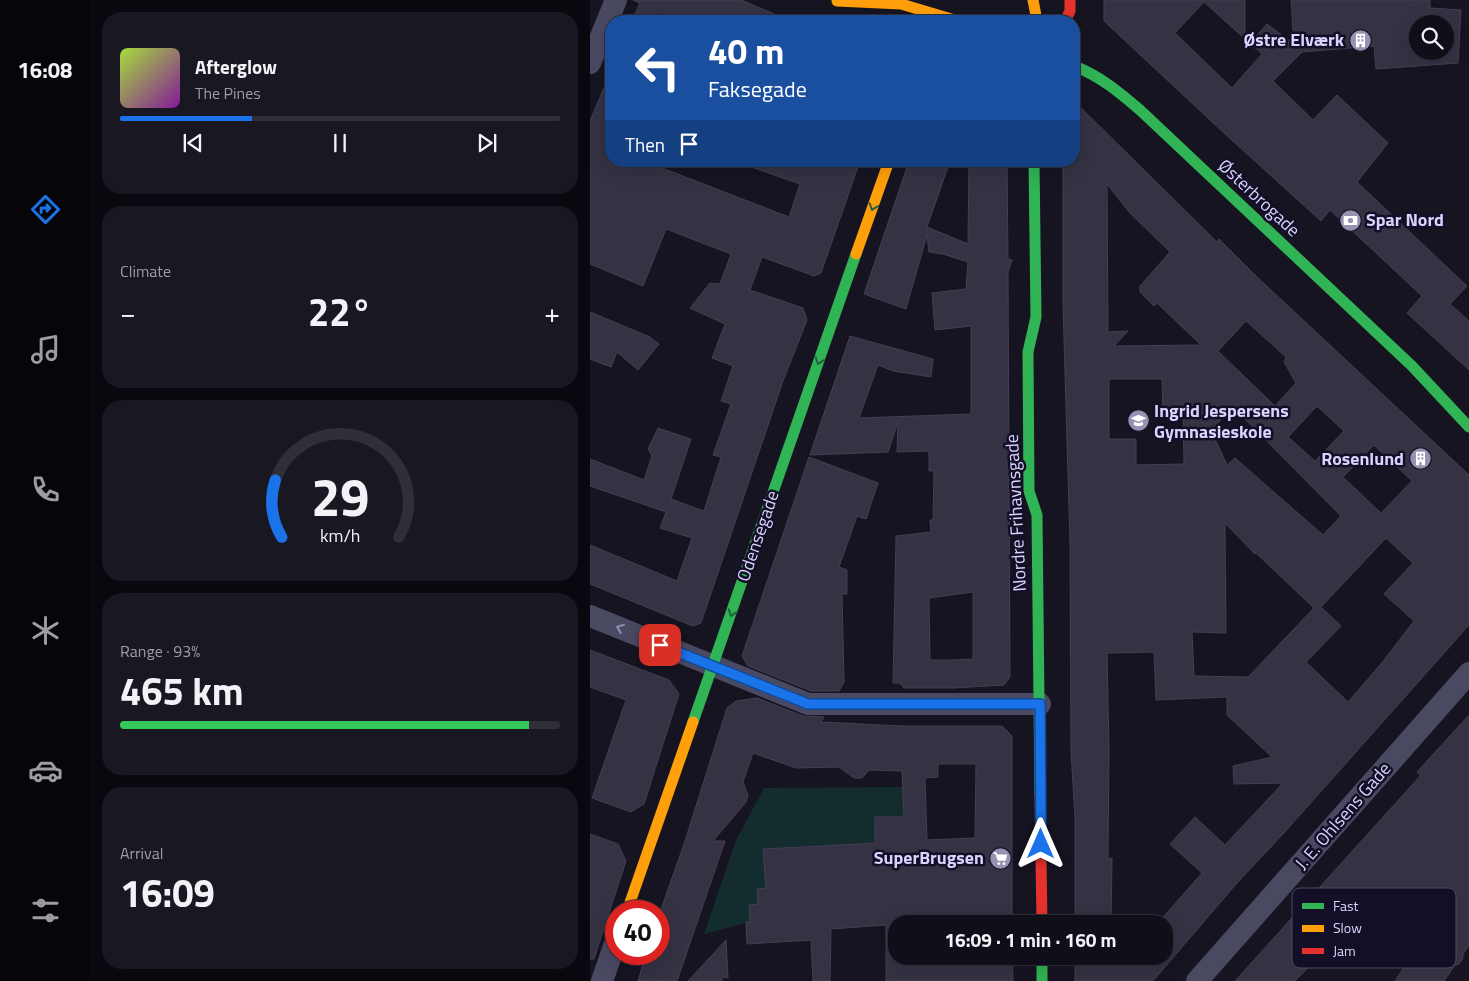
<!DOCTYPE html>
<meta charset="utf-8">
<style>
body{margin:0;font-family:"Titillium Web",sans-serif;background:#191822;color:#f1f3f6;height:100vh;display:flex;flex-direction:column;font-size:19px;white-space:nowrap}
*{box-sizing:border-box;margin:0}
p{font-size:16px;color:#9c9ca2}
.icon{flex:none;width:28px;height:28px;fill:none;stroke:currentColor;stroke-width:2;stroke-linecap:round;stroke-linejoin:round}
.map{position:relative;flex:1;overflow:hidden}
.details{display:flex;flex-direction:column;gap:12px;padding:12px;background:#09080e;width:500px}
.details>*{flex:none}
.hud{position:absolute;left:15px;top:15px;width:475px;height:152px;border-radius:20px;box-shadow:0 5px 20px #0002,0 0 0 1px #302f38;background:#1a4fa0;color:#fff;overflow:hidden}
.controls{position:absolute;left:819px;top:15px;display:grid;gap:10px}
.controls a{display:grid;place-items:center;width:45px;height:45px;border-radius:50%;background:#100f19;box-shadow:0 5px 20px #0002,0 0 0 1px #302f38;font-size:25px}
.speed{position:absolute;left:15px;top:900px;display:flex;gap:10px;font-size:25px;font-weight:700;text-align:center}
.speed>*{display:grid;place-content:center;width:65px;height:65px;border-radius:50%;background:#100f19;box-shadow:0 5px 20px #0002,0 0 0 1px #302f38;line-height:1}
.speed .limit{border:8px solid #d22;background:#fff;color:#111}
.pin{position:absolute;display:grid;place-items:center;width:42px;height:42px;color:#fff;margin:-21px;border-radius:10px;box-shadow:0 2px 8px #0006}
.me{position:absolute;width:55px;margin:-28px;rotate:0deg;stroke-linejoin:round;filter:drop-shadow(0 0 4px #0008)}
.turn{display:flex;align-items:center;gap:18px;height:105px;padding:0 20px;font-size:22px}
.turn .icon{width:65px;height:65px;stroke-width:2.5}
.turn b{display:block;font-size:35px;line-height:42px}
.then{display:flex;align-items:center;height:48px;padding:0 20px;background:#0003;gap:10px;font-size:19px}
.big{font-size:38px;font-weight:700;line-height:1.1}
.details .tile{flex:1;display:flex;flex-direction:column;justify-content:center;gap:8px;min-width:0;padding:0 18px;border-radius:20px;background:#191822}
.details .dial{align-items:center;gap:0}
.dial svg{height:130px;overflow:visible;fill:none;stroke:#302f38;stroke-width:7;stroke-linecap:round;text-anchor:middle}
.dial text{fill:#f1f3f6;stroke:none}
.song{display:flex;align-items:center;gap:15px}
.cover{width:60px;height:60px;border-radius:8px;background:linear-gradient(135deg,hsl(80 70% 55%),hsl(290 70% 35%))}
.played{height:5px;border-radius:2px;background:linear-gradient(90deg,#1a73e8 30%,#302f38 30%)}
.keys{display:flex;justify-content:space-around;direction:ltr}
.heat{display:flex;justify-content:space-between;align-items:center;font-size:28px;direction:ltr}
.charge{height:8px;border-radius:4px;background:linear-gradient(90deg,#34c759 93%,#302f38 0)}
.trip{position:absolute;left:298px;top:915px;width:285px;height:50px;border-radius:20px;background:#100f19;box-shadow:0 5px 20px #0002,0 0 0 1px #302f38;font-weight:700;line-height:50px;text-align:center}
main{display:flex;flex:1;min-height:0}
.tabs{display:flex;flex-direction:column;width:90px;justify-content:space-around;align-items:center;background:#06060a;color:#9c9ca2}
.tabs .icon{width:35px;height:35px}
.tabs .current{color:#1a73e8}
.tabs b{font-size:22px;color:#f1f3f6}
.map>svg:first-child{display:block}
.green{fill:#132c2d}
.building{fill:#343243;stroke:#433f54;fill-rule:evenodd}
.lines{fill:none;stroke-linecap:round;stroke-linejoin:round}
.street{stroke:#4a4962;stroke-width:22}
.fast{stroke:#30b455;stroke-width:11}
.slow{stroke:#ff9f0a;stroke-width:11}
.jam{stroke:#e5322d;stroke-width:11}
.oneway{stroke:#22623e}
.oneway2{stroke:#928eb0}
.route-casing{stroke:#114b97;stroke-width:12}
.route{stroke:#1a73e8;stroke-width:9}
.labels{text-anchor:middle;stroke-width:5;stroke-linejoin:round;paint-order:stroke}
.poi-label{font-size:18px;font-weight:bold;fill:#d9d4ff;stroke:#130f26;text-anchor:end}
.street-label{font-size:18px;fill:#d9d4ff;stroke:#130f26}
.key{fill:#130f26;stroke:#4e4a67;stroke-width:1}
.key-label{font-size:14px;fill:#d9d4ff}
</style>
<main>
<nav class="tabs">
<b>16:08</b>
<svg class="icon current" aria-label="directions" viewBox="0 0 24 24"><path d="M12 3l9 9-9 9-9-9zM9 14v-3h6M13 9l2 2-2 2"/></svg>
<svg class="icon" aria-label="music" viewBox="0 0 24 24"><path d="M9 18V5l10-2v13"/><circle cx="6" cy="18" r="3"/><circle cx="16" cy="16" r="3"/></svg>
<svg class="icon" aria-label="phone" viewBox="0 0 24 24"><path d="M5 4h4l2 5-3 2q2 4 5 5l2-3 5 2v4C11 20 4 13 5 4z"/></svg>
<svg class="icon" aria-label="climate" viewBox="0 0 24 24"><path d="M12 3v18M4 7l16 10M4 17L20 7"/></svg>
<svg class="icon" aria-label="car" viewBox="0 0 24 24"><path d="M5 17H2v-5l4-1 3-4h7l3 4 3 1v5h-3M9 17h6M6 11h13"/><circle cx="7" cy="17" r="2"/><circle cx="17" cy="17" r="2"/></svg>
<svg class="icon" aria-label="filters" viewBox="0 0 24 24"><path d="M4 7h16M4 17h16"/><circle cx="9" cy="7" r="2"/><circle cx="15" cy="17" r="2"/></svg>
</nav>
<section class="details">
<div class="tile">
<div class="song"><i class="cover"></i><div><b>Afterglow</b><p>The Pines</p></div></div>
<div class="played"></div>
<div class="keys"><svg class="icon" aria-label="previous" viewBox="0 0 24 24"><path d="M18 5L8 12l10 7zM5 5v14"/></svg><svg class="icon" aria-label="pause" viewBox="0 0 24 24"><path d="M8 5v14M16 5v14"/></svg><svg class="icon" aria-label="next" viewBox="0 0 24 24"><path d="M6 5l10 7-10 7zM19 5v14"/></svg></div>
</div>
<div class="tile"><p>Climate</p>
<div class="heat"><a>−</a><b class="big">22°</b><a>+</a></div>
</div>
<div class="tile dial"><svg viewBox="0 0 100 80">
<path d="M14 69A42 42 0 1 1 86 69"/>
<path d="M14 69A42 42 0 0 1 10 34" stroke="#1a73e8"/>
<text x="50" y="56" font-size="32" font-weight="700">29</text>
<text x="50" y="72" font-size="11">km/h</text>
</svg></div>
<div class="tile"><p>Range · 93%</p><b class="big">465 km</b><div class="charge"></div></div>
<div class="tile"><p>Arrival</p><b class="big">16:09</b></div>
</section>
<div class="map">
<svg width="879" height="981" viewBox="0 0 879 981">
<rect width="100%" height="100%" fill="#161421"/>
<path class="green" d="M313 787 315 841 181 848 182 874H175L176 888 168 889V904L160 922 114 934 146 840 174 788Z"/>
<path class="building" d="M43 0H151L201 21H93L71 12 67 21H42L50 3Z
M514 0H655V39L614 2 585 33 642 88 672 54 660 43 677 24 704 44 701 0H840V8L871 10 868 63 786 69 784 46 712 52 683 81 723 120 747 95 798 143 767 182 877 286 860 304 879 321V370L817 313 832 296 740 210 731 221 634 133 514 21ZM828 24H855V51H828Z
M21 71V161H54L199 217 210 184 153 164 154 161H270L231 273 224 276 172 257 160 290 213 308 217 320 193 381 111 623 103 626 0 584V545L87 581 102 538 70 528 76 512 0 486V459L54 480 62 456 58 449 68 428 101 439 81 499 114 511 131 457 123 455 141 404 131 401 143 366 122 358 135 324 100 308 120 283 130 284 141 254 76 229 53 286 0 264V121Z
M484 101 627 242 629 239 666 276 879 475V625L693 834 647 883 563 981H485V956H574V924L569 922 612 873 580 844 605 817 635 845 693 783 644 784 643 766 682 757 637 715V697L566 700 564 652 517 653 519 751 518 859 522 858 521 924H485V817L481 752 480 543 473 305V161H484ZM517 184 539 212 580 252 550 286V292L564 306 567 303 611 345 524 346 538 331 518 332ZM656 321 696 357 694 362 706 383 685 406 628 351ZM519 379H572L573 412H593L594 464 546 465V439H519ZM727 406 754 431 725 461 698 437ZM643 407 751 516 733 535 645 458 637 465 621 430ZM784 445 822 481 791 513 753 477ZM635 523 665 554 666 553 724 608 658 677 604 676 602 632 636 633ZM796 538 823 563 794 594 824 621 791 664 758 702 716 662 751 626 731 607Z
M319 161H360L337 227 378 244 379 161H417L418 259 422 260 418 272 420 677 414 685 363 688H314L310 683H303L306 536 341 532 340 520H343L344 471H339V451L307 452 308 422 298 452 220 455 260 336 343 359 341 377 303 371 288 365 269 418 381 414V326L345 330 342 293 376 289 378 262 353 254 339 252 337 235 316 309 274 294ZM383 592V659L363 660H340L339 598Z
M0 312 60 337 69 344 48 370 27 352 21 367 0 359Z
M219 457 288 483 276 519 267 516 249 567 257 570V594H252L254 682 249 691H221L158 666 152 656Z
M0 650 79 680 89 694 54 804 41 812 2 798 36 700 0 687Z
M167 698 213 716 234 717 231 722 311 726H412L422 736V924H306V956H422L423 981H296V925L241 929 240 981H223L221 940 157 944 156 922H160L159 905 168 904 167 889 176 888 173 849 285 843V817H314L312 771 279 770 272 778H264L249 767 206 768 163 753 153 782 158 795 156 802 123 841H135L87 981H48L56 954H69V915L94 844 137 708 146 701ZM348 764H386L385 838 337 840 335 778 348 777Z
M879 715V946L873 954V958L869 964 865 965 854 981H805L819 960 820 956 827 954 842 935 803 903 750 961 736 949 705 981H645L831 775 827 772Z
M0 834 28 844 36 861 4 959H0Z
M136 940 138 978 132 977V981H98Z"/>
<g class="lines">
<path class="street" d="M0 63 26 0
M0 616 218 704H450
M12 981 26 941
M607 981 879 673"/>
<path class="fast" d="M484 66C510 76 529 92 550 110L822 366 879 427
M444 161 446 317 438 352 439 491 447 515 450 793
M103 722 266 254
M452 956V981"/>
<path class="slow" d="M443 0 447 21
M247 1 311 4 368 21
M266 254 299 161
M37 911 103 722"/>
<path class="jam" d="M475 21 480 11V0
M450 793 452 924"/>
</g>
<defs><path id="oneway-chevron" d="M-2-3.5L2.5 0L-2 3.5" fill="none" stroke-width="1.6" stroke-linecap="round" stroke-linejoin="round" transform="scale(1.25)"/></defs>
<g class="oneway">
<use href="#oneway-chevron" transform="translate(283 207) rotate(109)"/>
<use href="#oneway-chevron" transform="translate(229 361) rotate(109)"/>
<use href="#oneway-chevron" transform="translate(142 613) rotate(109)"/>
</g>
<use class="oneway2" href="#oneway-chevron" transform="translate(30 628) rotate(-158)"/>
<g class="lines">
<defs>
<path id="route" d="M70 645 218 704H450L451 844"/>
</defs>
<use href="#route" class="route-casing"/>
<use href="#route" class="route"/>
</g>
<defs>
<symbol id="building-disc" viewBox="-11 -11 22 22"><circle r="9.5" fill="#9591b1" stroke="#130f26"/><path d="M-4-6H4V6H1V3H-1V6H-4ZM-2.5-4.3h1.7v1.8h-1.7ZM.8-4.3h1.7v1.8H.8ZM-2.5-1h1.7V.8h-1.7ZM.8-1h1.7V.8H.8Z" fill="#fff"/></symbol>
<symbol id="bank-disc" viewBox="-11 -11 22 22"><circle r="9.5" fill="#9591b1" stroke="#130f26"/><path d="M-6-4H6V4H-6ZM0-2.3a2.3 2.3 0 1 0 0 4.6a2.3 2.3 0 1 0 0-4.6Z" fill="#fff"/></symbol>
<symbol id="school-disc" viewBox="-11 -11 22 22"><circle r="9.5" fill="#9591b1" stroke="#130f26"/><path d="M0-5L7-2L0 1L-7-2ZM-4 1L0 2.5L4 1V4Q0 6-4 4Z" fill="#fff"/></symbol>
<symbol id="supermarket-disc" viewBox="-11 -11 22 22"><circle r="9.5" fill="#9591b1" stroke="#130f26"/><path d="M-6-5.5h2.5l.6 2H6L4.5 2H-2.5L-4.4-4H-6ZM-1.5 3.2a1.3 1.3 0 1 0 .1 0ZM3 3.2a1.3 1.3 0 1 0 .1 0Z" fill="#fff"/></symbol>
</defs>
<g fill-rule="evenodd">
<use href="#building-disc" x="758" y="28" width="25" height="25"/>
<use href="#bank-disc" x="748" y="208" width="25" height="25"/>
<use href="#school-disc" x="536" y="408" width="25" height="25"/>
<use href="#building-disc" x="818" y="446" width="25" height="25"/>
<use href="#supermarket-disc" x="398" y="846" width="25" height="25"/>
</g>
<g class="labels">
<g class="poi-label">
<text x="754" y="46">Østre Elværk</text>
<text x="776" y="226" text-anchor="start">Spar Nord</text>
<text x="564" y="417" text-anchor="start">Ingrid Jespersens<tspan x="564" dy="21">Gymnasieskole</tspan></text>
<text x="814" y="465">Rosenlund</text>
<text x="394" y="864">SuperBrugsen</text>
</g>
<g class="street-label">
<text transform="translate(669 198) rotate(43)" y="6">Østerbrogade</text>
<text transform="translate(426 513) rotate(-93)" y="6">Nordre Frihavnsgade</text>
<text transform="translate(168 536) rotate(-71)" y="6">Odensegade</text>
<text transform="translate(753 816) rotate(-49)" y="6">J. E. Ohlsens Gade</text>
</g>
</g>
<rect x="702" y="888" width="164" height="80" rx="8" class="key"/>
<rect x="712" y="903" width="22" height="6" fill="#30b455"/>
<rect x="712" y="925" width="22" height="7" fill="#ff9f0a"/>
<rect x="712" y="948" width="22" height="6" fill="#e5322d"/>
<g class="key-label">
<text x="743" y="911">Fast</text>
<text x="743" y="933">Slow</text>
<text x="743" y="956">Jam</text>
</g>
</svg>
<div class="controls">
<a><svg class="icon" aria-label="search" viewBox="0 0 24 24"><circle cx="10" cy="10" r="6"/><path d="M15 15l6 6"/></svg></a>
</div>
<div class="speed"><div class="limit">40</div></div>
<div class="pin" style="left:70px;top:645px;background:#d93025"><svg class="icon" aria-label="arrive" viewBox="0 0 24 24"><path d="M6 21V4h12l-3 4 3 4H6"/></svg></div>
<svg class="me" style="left:451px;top:844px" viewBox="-20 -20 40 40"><path d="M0-17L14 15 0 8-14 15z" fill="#1a73e8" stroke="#fff" stroke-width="4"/></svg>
<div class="trip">16:09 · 1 min · 160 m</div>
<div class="hud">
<div class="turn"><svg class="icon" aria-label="left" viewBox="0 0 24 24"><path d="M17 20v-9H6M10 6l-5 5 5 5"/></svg><div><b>40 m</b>Faksegade</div></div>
<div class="then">Then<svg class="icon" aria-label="arrive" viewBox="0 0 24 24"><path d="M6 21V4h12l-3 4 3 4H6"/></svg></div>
</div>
</div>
</main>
